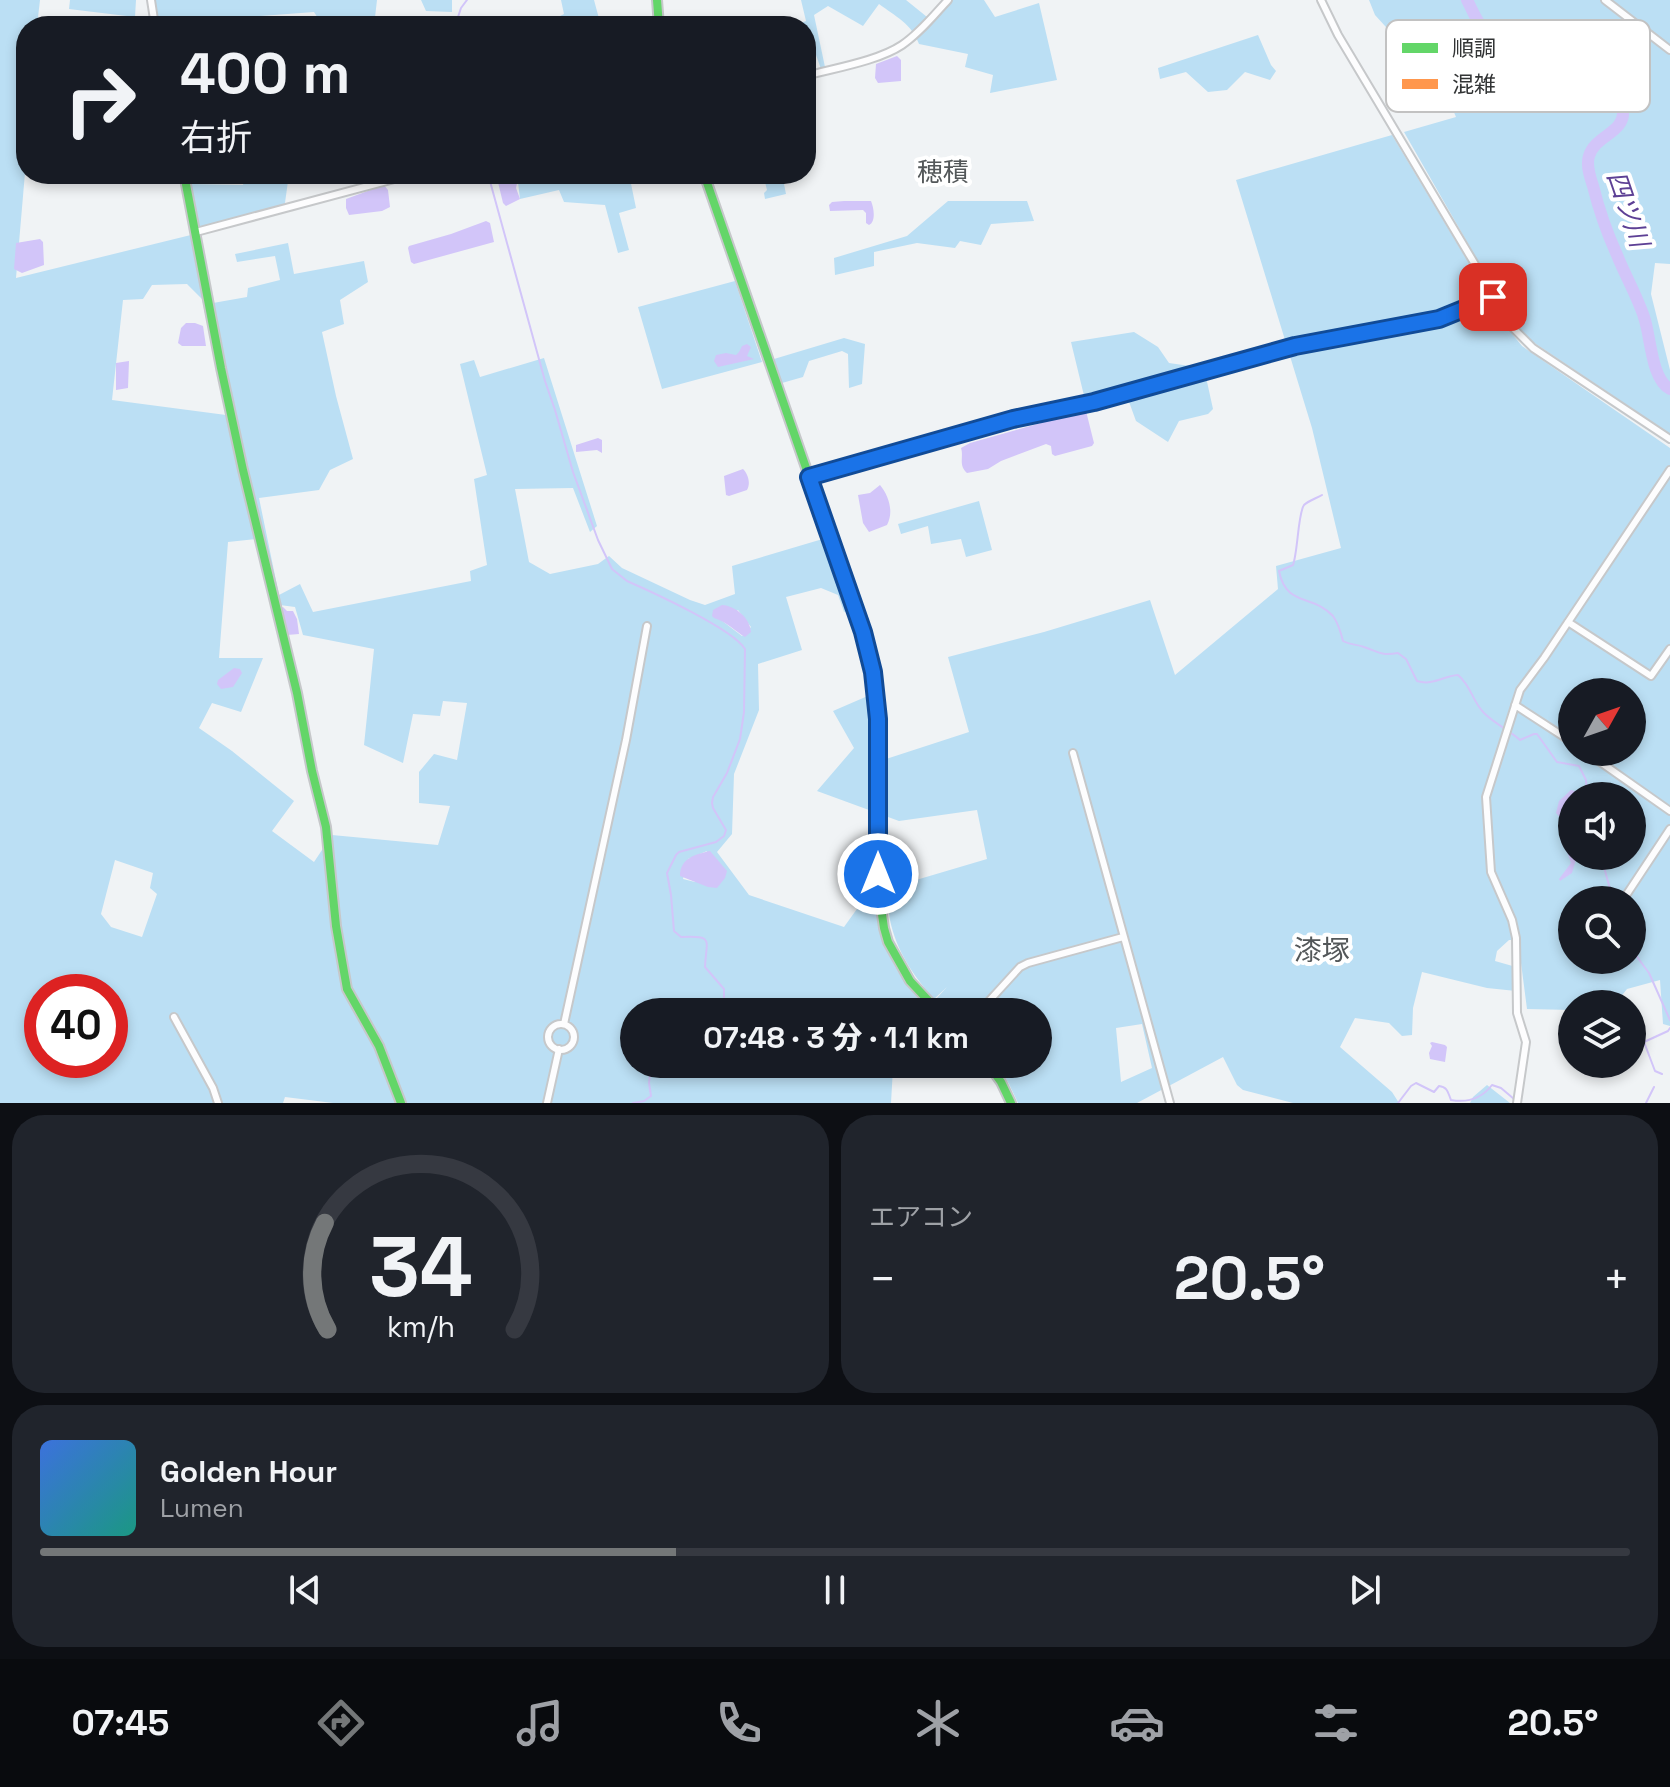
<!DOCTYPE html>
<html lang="ja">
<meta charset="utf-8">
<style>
body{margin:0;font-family:"Space Grotesk","Noto Sans JP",sans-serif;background:#20242c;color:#f1f3f6;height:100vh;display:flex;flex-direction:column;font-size:30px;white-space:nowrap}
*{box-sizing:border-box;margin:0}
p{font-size:26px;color:#9ea1a6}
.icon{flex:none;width:44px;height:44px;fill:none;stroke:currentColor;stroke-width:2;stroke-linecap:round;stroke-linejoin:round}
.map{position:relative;height:1103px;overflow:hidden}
.drawer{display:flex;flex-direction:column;gap:12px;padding:12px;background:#0d0f14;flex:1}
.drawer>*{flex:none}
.top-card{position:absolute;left:16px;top:16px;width:800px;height:168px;border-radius:32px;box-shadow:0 4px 12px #0003;background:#171b24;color:#f1f3f6;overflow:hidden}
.needle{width:52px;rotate:50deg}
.buttons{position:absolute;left:1558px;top:678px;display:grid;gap:16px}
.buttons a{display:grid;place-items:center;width:88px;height:88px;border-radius:50%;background:#171b24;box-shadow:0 4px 12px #0003;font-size:40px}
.speed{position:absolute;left:24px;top:974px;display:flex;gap:16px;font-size:40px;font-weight:700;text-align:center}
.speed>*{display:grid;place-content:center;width:104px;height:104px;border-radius:50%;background:#171b24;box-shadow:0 4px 12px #0003;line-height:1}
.speed .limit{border:12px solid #d22;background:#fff;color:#111}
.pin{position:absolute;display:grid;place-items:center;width:68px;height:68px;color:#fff;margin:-34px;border-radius:16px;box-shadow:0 4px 12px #0006}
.me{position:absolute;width:88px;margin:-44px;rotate:0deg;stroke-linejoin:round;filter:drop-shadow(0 0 6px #0008)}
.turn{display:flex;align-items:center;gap:28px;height:168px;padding:0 32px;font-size:36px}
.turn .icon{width:104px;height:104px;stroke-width:2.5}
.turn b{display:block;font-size:56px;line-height:68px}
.big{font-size:60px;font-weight:800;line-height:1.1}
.drawer .widget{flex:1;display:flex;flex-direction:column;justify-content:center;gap:12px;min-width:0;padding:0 28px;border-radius:32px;background:#20242c}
.drawer .dial{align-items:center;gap:0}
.dial svg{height:208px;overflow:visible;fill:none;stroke:#363941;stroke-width:7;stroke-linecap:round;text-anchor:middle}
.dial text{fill:#f1f3f6;stroke:none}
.song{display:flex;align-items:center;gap:24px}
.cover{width:96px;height:96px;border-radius:12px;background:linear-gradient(135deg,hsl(220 70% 55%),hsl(170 70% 35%))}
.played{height:8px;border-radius:4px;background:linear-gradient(90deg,#747778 40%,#363941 40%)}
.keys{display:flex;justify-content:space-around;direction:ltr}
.heat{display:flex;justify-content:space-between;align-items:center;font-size:44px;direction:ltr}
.drawer .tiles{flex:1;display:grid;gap:12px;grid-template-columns:1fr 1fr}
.widget:last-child{grid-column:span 2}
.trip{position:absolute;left:620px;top:998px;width:432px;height:80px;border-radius:40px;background:#171b24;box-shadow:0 4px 12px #0003;font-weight:800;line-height:80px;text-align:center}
.tabs{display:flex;height:128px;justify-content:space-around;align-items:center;background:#090b0e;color:#9ea1a6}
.tabs .icon{width:56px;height:56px}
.tabs .active{color:#747778}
.tabs b{font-size:36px;color:#f1f3f6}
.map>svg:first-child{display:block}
.green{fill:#bbdff4;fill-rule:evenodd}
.water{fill:#d2c5f9}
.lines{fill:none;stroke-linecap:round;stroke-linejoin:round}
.stream{stroke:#d2c5f9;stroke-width:2}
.river{stroke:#d2c5f9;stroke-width:12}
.street-casing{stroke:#c6c8ca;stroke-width:10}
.fast-casing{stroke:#c6c8ca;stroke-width:12}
.slow-casing{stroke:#c6c8ca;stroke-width:12}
.street{stroke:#fdfdfe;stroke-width:6}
.fast{stroke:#63d668;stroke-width:8}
.slow{stroke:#ff974d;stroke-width:8}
.route-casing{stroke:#114b97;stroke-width:20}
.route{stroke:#1a73e8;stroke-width:14}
.labels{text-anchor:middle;stroke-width:8;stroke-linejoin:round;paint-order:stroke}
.neighbourhood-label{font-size:26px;fill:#535759;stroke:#fff}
.water-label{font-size:26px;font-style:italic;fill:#5d4095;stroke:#fff}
.quarter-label{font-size:28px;fill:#535759;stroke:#fff}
.key{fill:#fff;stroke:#c2c2c2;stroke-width:2}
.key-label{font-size:22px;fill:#323435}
</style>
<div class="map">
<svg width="1670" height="1103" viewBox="0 0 1670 1103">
<rect width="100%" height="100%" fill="#f0f3f5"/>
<path class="green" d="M0 0H40L37 26H26V161L16 278 199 233 190 184 243 185 246 174H289L284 210 200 233 213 303 247 297 248 288 280 280 275 256 237 262 235 254 288 243 294 274 364 261 368 282 340 300 344 324 322 332 336 396 353 459 330 470 319 490 259 498 279 595 300 584 313 612 471 581 470 571 487 565 474 479 487 475 460 364 474 360 480 377 544 358 597 526 590 532 573 488 515 489 529 562 550 574 598 564 609 556 622 568 690 600 705 605 735 594 732 566 826 538 850 609 844 612 838 595 821 588 786 597 802 650 758 664 759 710 734 774 732 834 717 852 749 895 844 927 872 888C877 920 883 949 901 976 909 988 920 999 927 1012H634V1064H899L893 1068 891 1103H333L285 1097 283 1103H0ZM187 284 202 299 226 415 112 400 123 300 143 299 152 285ZM257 539 272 604 295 607 303 635 374 649 364 745 403 763 413 714 440 716 443 701 467 703 457 760 434 754 419 772V803L450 806 438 845 332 835 314 862 272 831 294 801 232 751 199 728 212 703 241 712 263 658H219L228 542ZM738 610 751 627 742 636 721 620ZM707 851 695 882 683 879 688 859ZM115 860 153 873 150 888 157 894 142 937 111 927 101 914ZM42 992H110V1060H42Z
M70 0H136L135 17 69 9Z
M153 0H377L374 26H323L314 12 246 17 211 26H158Z
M419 0H452V12L426 11 421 0Z
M561 0H594L601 26H535L546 23 564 14Z
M801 0H906L932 21 952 0H984L995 17 1039 3 1057 80 990 93 993 75 965 67 968 54 919 44C912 24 895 16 879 4L863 26 828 6 814 15 825 67 821 69 810 38H806V26H773H794L806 21Z
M1369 0H1670V264L1655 263 1651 294 1670 370V434L1533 342 1514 324 1404 132 1456 117 1437 72 1416 60 1375 15Z
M1258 35 1271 65 1276 71 1270 80 1245 72 1227 90 1208 92 1186 72 1160 79 1158 68Z
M1392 135 1509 330 1522 346 1670 448V1026L1663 1024 1660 980 1627 989 1615 1004H1572V1010L1527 1009 1518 940H1509L1497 951 1495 961 1516 967V991L1487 988 1422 972 1413 1008 1412 1035 1402 1036 1389 1023 1355 1018 1340 1047 1392 1092 1399 1103H1293L1243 1090 1237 1085 1223 1057 1137 1103H1018L1009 1084 997 1064H1038V1012H950L936 999 947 987 934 999C914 977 896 950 890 920 888 910 889 898 889 888L987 859 977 810 899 821 817 791 854 748 833 711 870 695 874 760H883L969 732 948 657 1044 632 1150 600 1175 675 1278 589 1276 566 1341 548 1312 428 1236 180ZM1572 692H1632V752H1572ZM1572 796H1632V856H1572ZM1572 900H1632V960H1572ZM1142 1024 1152 1068 1121 1082 1116 1028Z
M517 174H629L636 208 619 213 629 250 618 253 605 205 564 202 559 190 520 199Z
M763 174H782L786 194 765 199 764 193 767 190Z
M948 201H1027L1034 221 991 224 981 245 960 241 955 248 917 243 874 252V266L835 275 834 258 907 236Z
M735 281 762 362 662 389 638 307Z
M1134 332 1158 347 1169 363 1204 368 1213 409 1208 414 1179 421 1168 442 1136 421 1128 399 1087 408 1071 342Z
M844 338 865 344 862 384 849 388 848 354 842 351 809 361 803 377 782 383 774 359Z
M979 501 992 550 966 557 961 539 931 544 928 526 901 534 898 524Z
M1487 1085 1510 1103H1470L1473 1097Z"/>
<path class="water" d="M897 56 901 60V81L878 83 875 78 876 64Z
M496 174H519L516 188 520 199 506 206 503 203Z
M384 185 388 190 390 207 382 211 349 215 346 208V199Z
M844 201H871C874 208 876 222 869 225L866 223V213L863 210 830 211 829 205 832 202Z
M486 221 490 223 494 242 414 264 411 262 408 248 409 246 451 234Z
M40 239 43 242 44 265 22 273 14 269 16 243Z
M186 323H195L203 326 206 346H182L178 343 181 328Z
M747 344 751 347 747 356 754 359 718 367 714 361 716 355 726 353 736 355 739 352 742 346Z
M129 361 128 388 116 390V363Z
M1082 409 1086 411 1094 443 1092 446 1055 456 1052 454 1051 446 1046 444 1001 461 988 469 967 473C958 465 964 457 961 448L970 443 1041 423V418Z
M598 438 602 440V453L597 450 576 452V445Z
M743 469C748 474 751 483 747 490L729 496 726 495 724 476Z
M880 485C889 496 894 512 887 525L869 532 863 523 858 495 870 493Z
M722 605C736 606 750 618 751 632L745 637C735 631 727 622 714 618L712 616 713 610Z
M283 607 287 611H293L297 619 299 634 287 635 285 632 281 608Z
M234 668 240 669 242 673 233 687 221 689 217 684 218 680Z
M1571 790 1575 791V795L1572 796V856H1577L1572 873 1560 881 1559 879 1571 863 1563 840 1564 822 1556 813 1559 801Z
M710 851 727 871 725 878 717 888 708 887 680 876C680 858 696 854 710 851Z
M1432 1042 1445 1045 1447 1047 1445 1062 1430 1059 1429 1053 1432 1046 1430 1043Z"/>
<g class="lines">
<path class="stream" d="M455 26 461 8 467 0
M488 174 545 381 555 410 573 472 598 540 612 569 627 581C652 592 733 629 745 649L744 712 740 739 727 773 713 797 712 803 713 808 726 830 724 836 716 842 679 852 676 855 667 873 671 895 674 931 681 937C715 935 706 940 705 967L724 989V1001L720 1012
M1322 495C1317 498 1308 501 1304 505 1298 513 1298 551 1293 565L1279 571C1286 607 1313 594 1333 616 1338 623 1341 633 1343 641 1350 645 1356 644 1364 647 1379 652 1381 656 1398 653L1406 659 1417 681C1433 686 1443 676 1458 675 1472 687 1472 701 1484 713 1495 724 1509 730 1520 740L1534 734H1537L1557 762 1579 766 1586 780 1587 796
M1599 856 1604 867 1613 900
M1632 950 1649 973 1670 1020
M663 1012 668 1009H680L694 1005 710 1012
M1662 1074 1655 1071 1644 1042 1668 1031 1670 1028
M633 1103 644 1101 651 1096 649 1083 651 1064
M1398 1103 1411 1086 1416 1083 1434 1092 1439 1086C1448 1087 1448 1093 1451 1100 1468 1103 1482 1098 1492 1085L1501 1088 1514 1099
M1646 1103 1654 1087"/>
<path class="river" d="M1467 0C1473 11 1477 24 1487 33 1503 47 1557 50 1579 53 1598 60 1621 89 1623 109 1626 133 1595 135 1589 156 1586 165 1590 177 1593 186 1599 210 1607 233 1617 255 1625 275 1637 296 1644 317 1651 337 1651 379 1670 389"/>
<defs>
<path id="street" d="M151 0 155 26
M1321 0 1338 35 1513 328 1533 348 1670 439
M1605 0 1670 50
M806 76C835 68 878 61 902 45 920 33 934 15 948 0
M196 232 413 174
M1568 622 1651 676 1670 649
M1515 705 1572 742
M1586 752 1670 811
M1073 753 1170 1103
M1623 900 1670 829
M979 1012 1020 967 1028 963 1123 937
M174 1017 213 1088 218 1103
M564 1024 626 740 647 626
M548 1037a13 13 0 1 1 26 0a13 13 0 1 1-26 0Z
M547 1103 559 1049
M1517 1103 1526 1042 1517 1013 1516 938 1512 920 1491 872 1486 797 1520 690 1544 658 1670 470"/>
<path id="fast" d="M657 0 659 26
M184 174 221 368 243 470 297 693 312 771 326 827 336 926 347 989 379 1046 401 1103
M704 174 863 632 873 672 878 719 879 894 884 928 888 942 910 981 939 1012
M809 477 1013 419 1094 402 1311 343
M988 1064 1001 1082 1011 1103"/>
<path id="slow" d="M1311 343 1439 319 1493 297"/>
</defs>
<use href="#street" class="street-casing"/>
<use href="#fast" class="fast-casing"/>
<use href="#slow" class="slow-casing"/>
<use href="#street" class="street"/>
<use href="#fast" class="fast"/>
<use href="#slow" class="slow"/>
</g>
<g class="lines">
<defs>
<path id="route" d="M878 874V719L873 672 863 632 809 477 1013 419 1094 402 1295 346 1439 319 1493 297"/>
</defs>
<use href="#route" class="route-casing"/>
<use href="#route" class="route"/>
</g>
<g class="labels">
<g class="neighbourhood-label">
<text x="943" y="181">穂積</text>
</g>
<g class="water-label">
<text transform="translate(1628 209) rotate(71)" y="9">四ツ川</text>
</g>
<g class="quarter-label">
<text x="1322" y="960">漆塚</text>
</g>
</g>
<rect x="1386" y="20" width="264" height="92" rx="12" class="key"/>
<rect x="1402" y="43" width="36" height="10" fill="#63d668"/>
<rect x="1402" y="79" width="36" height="10" fill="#ff974d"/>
<g class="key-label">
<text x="1452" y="56">順調</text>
<text x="1452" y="92">混雑</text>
</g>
</svg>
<div class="buttons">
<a><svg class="needle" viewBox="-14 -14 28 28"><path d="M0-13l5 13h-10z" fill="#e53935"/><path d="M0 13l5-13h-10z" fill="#9ea1a6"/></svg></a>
<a><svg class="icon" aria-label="sound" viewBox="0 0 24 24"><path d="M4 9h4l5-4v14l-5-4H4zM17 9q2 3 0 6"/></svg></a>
<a><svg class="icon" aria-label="search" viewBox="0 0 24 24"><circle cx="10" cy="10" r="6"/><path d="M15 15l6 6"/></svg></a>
<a><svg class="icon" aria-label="layers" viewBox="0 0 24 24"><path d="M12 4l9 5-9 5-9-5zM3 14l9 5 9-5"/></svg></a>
</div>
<div class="speed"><div class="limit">40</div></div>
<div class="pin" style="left:1493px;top:297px;background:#d93025"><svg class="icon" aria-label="arrive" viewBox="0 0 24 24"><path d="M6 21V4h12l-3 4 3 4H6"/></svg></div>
<svg class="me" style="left:878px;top:874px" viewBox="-20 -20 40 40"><circle r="17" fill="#1a73e8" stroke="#fff" stroke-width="3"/><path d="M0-11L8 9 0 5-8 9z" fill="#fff"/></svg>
<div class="trip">07:48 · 3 分 · 1.1 km</div>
<div class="top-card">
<div class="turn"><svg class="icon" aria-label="right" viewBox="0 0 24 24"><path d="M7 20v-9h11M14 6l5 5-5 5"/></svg><div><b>400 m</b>右折</div></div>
</div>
</div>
<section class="drawer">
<div class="tiles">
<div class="widget dial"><svg viewBox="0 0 100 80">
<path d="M14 69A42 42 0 1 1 86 69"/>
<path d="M14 69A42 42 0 0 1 13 28" stroke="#747778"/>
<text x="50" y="56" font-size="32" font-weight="700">34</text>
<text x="50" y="72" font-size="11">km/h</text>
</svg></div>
<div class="widget"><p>エアコン</p>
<div class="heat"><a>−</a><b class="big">20.5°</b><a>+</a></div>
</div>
<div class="widget">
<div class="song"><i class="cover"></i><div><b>Golden Hour</b><p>Lumen</p></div></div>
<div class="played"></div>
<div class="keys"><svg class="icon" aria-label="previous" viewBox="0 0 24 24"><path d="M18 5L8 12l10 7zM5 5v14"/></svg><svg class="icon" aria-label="pause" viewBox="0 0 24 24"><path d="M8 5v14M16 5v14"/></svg><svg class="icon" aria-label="next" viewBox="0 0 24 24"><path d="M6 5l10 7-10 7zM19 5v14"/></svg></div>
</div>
</div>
</section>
<nav class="tabs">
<b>07:45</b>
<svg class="icon active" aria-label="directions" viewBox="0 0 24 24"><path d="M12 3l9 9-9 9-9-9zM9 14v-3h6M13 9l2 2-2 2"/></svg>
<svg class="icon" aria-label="music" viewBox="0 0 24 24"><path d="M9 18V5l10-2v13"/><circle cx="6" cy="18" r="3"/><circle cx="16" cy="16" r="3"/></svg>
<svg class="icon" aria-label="phone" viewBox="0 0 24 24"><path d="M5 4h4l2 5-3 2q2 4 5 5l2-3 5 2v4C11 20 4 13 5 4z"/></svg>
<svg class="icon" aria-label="climate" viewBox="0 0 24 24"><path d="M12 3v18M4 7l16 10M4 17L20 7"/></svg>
<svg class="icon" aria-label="car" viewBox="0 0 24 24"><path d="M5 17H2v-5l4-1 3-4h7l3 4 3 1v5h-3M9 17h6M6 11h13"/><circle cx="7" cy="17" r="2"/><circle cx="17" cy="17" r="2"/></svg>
<svg class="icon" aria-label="filters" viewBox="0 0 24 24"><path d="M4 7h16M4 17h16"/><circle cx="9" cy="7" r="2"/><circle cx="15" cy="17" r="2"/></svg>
<b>20.5°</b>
</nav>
